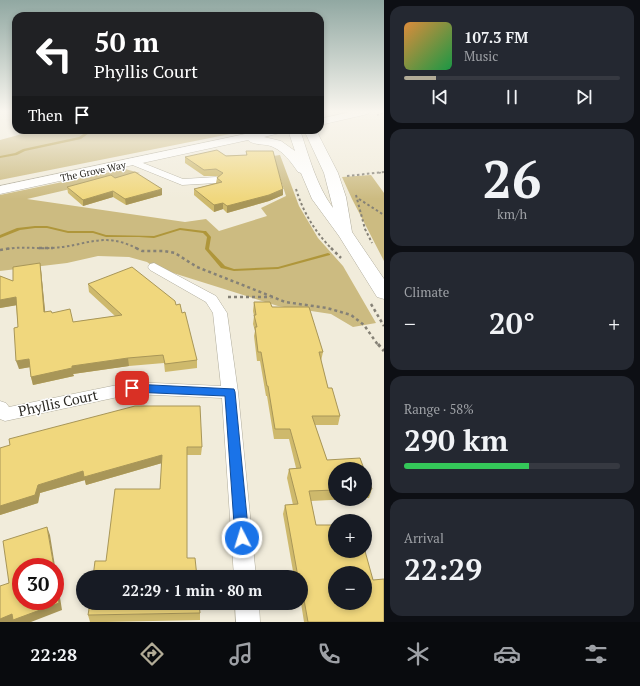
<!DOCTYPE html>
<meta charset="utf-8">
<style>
body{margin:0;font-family:"PT Serif",serif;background:#242831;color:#f1f3f6;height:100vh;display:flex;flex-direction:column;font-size:15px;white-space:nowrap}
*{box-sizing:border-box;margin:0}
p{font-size:13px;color:#9ea1a6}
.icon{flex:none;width:22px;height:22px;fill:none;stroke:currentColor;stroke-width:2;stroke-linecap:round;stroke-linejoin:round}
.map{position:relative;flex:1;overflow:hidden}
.sheet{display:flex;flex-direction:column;gap:6px;padding:6px;background:#0d0f14;width:256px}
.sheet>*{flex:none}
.banner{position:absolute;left:12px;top:12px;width:312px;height:122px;border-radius:12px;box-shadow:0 2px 6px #0003;background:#202124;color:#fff;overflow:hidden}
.controls{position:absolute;left:328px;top:462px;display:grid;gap:8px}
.controls a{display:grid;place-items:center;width:44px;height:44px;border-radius:50%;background:#171b24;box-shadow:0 2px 6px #0003;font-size:20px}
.speed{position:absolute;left:12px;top:558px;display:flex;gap:8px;font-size:20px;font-weight:700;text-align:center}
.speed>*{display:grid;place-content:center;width:52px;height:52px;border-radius:50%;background:#171b24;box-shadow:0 2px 6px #0003;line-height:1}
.speed .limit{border:6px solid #d22;background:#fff;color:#111}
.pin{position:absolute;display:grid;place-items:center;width:34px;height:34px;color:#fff;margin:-17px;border-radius:8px;box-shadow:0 2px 6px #0006}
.me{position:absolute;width:44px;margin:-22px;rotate:355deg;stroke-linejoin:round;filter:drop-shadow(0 0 3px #0008)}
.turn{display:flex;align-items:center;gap:14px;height:84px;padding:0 16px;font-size:18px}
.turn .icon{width:52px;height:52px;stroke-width:2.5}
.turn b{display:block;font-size:28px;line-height:34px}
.then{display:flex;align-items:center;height:38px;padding:0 16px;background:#0003;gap:8px;font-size:15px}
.big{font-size:30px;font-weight:700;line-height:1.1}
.sheet .widget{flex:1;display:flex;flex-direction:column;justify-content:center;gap:6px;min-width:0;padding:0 14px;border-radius:12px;background:#242831}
.sheet .dial{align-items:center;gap:0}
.dial b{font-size:52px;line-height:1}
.song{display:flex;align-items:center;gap:12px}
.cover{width:48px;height:48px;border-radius:6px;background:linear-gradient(135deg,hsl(30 70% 55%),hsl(140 70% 35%))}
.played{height:4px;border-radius:2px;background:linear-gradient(90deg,#b2ac97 15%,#363941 15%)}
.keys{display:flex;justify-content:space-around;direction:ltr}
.heat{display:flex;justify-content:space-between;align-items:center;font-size:22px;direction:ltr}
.charge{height:6px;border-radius:3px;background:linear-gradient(90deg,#34c759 58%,#363941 0)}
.trip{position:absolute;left:76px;top:570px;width:232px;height:40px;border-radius:20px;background:#171b24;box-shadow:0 2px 6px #0003;font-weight:700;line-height:40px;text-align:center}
.tabs{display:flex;height:64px;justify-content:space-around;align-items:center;background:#090b0e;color:#9ea1a6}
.tabs .icon{width:28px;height:28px}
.tabs .selected{color:#b2ac97}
.tabs b{font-size:18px;color:#f1f3f6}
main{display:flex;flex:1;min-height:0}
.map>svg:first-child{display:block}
.green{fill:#ccbb81}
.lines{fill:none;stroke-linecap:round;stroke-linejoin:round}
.stream{fill:#af963a;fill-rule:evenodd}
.street-casing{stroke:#b0ac9c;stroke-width:1}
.secondary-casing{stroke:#b0ac9c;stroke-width:1}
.path-far3{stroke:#858176;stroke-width:1.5;stroke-dasharray:2 2;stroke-linecap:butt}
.path-far2{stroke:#858176;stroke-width:2;stroke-dasharray:2.5 2.5;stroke-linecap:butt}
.path-far1{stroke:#858176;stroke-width:2.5;stroke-dasharray:3 3;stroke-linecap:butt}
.path{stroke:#858176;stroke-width:3;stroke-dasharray:3.5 3.5;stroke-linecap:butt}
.street{fill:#fff;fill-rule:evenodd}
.secondary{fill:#fff;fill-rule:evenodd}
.wall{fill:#ceb96c}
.shaded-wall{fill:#a89658}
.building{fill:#f0d77d;stroke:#a89658;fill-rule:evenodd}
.route{fill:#1a73e8;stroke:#114b97}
.labels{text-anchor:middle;stroke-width:3;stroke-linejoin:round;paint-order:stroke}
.far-street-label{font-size:10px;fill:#2b2923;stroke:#fff}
.near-street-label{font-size:14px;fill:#2b2923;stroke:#fff}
</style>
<main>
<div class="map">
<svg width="384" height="622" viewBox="0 0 384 622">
<rect width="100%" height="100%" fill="#f1ecdb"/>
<path class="green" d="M26 130H250L0 180V140L22 134Z
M280 155 299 206 318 238 343 266 376 323 353 327 331 314 278 306 154 267 147 262 129 257 98 256 67 263 0 271V195L125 169 140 173 27 199 185 222 206 219 219 231 267 216 261 208 286 196 273 156Z
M371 175 384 193V261L352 199 342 177Z"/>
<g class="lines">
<path class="stream" d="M89 130H93L81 139 25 151 17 155 0 158V156L15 153 23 149 79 137Z
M35 226H47L68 231H93L106 235 154 236 180 228 204 231H206L211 237 209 249 225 266 234 269 278 267 328 253 330 254V255L278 269 234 271 221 268 205 249 207 237 203 233 180 230 154 238 139 237H106L93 233H68L47 228H35L20 230 0 238V235L17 228Z"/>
<defs>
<path id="street" d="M133 159 183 179 216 177 221 180 216 183 182 185 130 164 128 162Z
M154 263 216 296 227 313 238 392 256 577H234L222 398 132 394 5 421 0 419V401L6 403 9 407 132 382 221 386 213 313 206 302 150 270 148 267 150 264Z
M235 603H259L260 622H236Z"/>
<path id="secondary" d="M350 112H369L368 114 320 125V119Z
M264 130H286L284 132 264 137 281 141 295 151 288 130H300C309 156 316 185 333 208L324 173 304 130H316L338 173 346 197 352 232 384 279V299L377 297 339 236 312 199 301 173 298 172C291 162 284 152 273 147 265 143 254 146 248 140L0 194V186Z"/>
</defs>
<use href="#street" class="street-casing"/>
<use href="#secondary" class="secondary-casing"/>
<path class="path-far3" d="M377 115 384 113
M379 173 384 172"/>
<path class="path-far2" d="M347 176 384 172
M296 189C303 212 315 232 332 249
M356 195 365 229 372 243
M359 199 384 215
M7 249C22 246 36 249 50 248 86 247 102 230 138 249"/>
<path class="path-far1" d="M39 248H53
M136 248 142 251H164L175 253 197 267 273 297
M331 248 341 258
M0 250 12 248
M228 297H273L285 302 327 308 351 315 364 325 378 345
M371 304 384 326"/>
<path class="path" d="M378 344 384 351"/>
<use href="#street" class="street"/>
<use href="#secondary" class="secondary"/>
</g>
<path class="wall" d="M176 130H200L182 134Z
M246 151 283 195 269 201 227 213 223 209 214 212 194 195V189L216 183 217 178 218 177 216 176H204L185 163V157L246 155Z
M115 178 162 189V195L126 205 113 197 83 206 68 193 67 187Z
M41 270 45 312 52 313 73 322 115 316 89 292 88 284 176 305 182 313 197 360V368L165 372 164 363 129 366 73 374 74 376 33 385 31 377 30 367 19 369 18 327 16 305 0 308V276L13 281Z
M254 302 272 307 323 352 321 361 328 388 340 416 338 425H315L327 460 335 469V499H350L311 501 316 525 384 622H304L301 603V577H294L283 514 285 505H293L287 478 289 469 296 468 289 439H274L267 396H266L260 361H257L254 336 255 331 253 324 254 316 253 311Z
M202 447 201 455H187L106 561 160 489 162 463 86 485 85 480 40 493 38 503 0 515V448Z
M365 471 372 489 369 498H365Z
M200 613V620L106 622H90L88 615Z"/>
<path class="shaded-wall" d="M186 130H200L182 134V131Z
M162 189V195L126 205 125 199Z
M283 189V195L269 201 227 213V206Z
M113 191V197L83 206V200Z
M223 203V209L214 212V205Z
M40 263 41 270 46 320 44 312Z
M16 297 18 305 0 308V300Z
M128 358 129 366 73 374 74 376 33 385 31 377 72 366Z
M29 359 31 367 19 369 16 361Z
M162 455V463L86 485 84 477Z
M83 471 85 480 40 493 38 503 0 515V506L38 485Z
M47 527 50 535 62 610 31 622H0V619L55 575V567H54Z"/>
<path class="building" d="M217 150 226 156 247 155 246 151H273L283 189 269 195 227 206 223 203 214 205 194 189 222 182 217 178 223 173 216 169 204 170 185 157Z
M135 172 162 189 125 199 113 191 83 200 67 187 111 175 115 178Z
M40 263 44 312 51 311 52 313 70 309 73 322 122 315 88 284 132 267 175 301 176 305 180 304 182 313 185 312 197 360 165 364 163 355 128 358 72 366V368L31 377 29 359 16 361 14 328 18 327 16 297 0 300V276L13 281V267Z
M254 302H270L272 307H309L323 352H319L328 388H332L340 416H312L327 460 360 458 364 469H335V490L309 491 316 525H335V551H365L373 580 384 579V622H308L301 583V577H298L285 505 298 504 289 469 301 468 290 429H275L268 386H267L261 352H258L255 327H257L254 315H256ZM335 573H365V603H335Z
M135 406H200L202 447H187V558H195L197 577H93L95 561H106L115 489H160L162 455 84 477 83 471 38 485 35 495 0 506V448L10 445 9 439Z
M365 471 372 489H365Z
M47 527 54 567H21V601H55V575L59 603 13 620 12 614 0 619V586L9 583 3 541Z
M90 603H199L200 613 88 615Z"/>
<linearGradient id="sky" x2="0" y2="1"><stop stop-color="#91a8a2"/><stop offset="0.56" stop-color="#f9f6ef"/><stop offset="1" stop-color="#f9f6ef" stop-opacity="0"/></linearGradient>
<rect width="384" height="199" fill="url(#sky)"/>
<path class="route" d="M132 384 234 389 235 392 249 538 247 543 242 545 237 543 235 538 225 396 132 392 128 391 126 388 128 385Z"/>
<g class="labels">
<g class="far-street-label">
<text transform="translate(93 171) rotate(-12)" y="4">The Grove Way</text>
</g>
<g class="near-street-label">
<text transform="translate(58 403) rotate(-12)" y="5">Phyllis Court</text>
</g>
</g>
</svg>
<div class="controls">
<a><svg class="icon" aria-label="sound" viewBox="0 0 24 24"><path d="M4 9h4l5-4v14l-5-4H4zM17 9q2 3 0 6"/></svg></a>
<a>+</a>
<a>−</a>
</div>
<div class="speed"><div class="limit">30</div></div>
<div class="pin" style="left:132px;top:388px;background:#d93025"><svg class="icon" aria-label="arrive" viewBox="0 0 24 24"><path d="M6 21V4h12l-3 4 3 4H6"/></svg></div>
<svg class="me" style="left:242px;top:538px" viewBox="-20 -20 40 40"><circle r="17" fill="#1a73e8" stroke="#fff" stroke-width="3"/><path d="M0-11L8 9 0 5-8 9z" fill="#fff"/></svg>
<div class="trip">22:29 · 1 min · 80 m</div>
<div class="banner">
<div class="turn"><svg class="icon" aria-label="left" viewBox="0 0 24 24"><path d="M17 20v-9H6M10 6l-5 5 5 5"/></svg><div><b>50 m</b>Phyllis Court</div></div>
<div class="then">Then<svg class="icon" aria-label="arrive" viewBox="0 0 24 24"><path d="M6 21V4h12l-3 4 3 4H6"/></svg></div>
</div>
</div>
<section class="sheet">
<div class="widget">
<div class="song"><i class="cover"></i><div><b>107.3 FM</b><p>Music</p></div></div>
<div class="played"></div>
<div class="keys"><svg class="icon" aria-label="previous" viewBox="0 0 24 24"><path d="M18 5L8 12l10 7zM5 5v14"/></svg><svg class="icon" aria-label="pause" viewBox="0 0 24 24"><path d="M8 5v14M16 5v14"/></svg><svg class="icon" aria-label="next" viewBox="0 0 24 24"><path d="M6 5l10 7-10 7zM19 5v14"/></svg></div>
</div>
<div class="widget dial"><b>26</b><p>km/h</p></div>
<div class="widget"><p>Climate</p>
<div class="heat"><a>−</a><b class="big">20°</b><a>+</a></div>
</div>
<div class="widget"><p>Range · 58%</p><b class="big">290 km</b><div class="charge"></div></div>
<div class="widget"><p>Arrival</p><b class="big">22:29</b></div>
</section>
</main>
<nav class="tabs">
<b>22:28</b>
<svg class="icon selected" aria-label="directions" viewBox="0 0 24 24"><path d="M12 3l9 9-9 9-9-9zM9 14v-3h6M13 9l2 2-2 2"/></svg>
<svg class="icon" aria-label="music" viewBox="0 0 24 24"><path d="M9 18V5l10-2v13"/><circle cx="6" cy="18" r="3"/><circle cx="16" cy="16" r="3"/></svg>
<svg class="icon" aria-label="phone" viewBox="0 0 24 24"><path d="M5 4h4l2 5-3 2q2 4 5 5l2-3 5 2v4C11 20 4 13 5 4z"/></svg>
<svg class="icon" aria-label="climate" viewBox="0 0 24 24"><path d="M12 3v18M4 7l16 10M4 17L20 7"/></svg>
<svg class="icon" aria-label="car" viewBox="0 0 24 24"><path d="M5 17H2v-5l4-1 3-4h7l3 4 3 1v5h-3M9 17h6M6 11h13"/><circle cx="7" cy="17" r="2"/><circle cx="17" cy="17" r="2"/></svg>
<svg class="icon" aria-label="filters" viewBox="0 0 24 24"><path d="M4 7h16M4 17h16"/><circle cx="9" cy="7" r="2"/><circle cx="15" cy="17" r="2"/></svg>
</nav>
